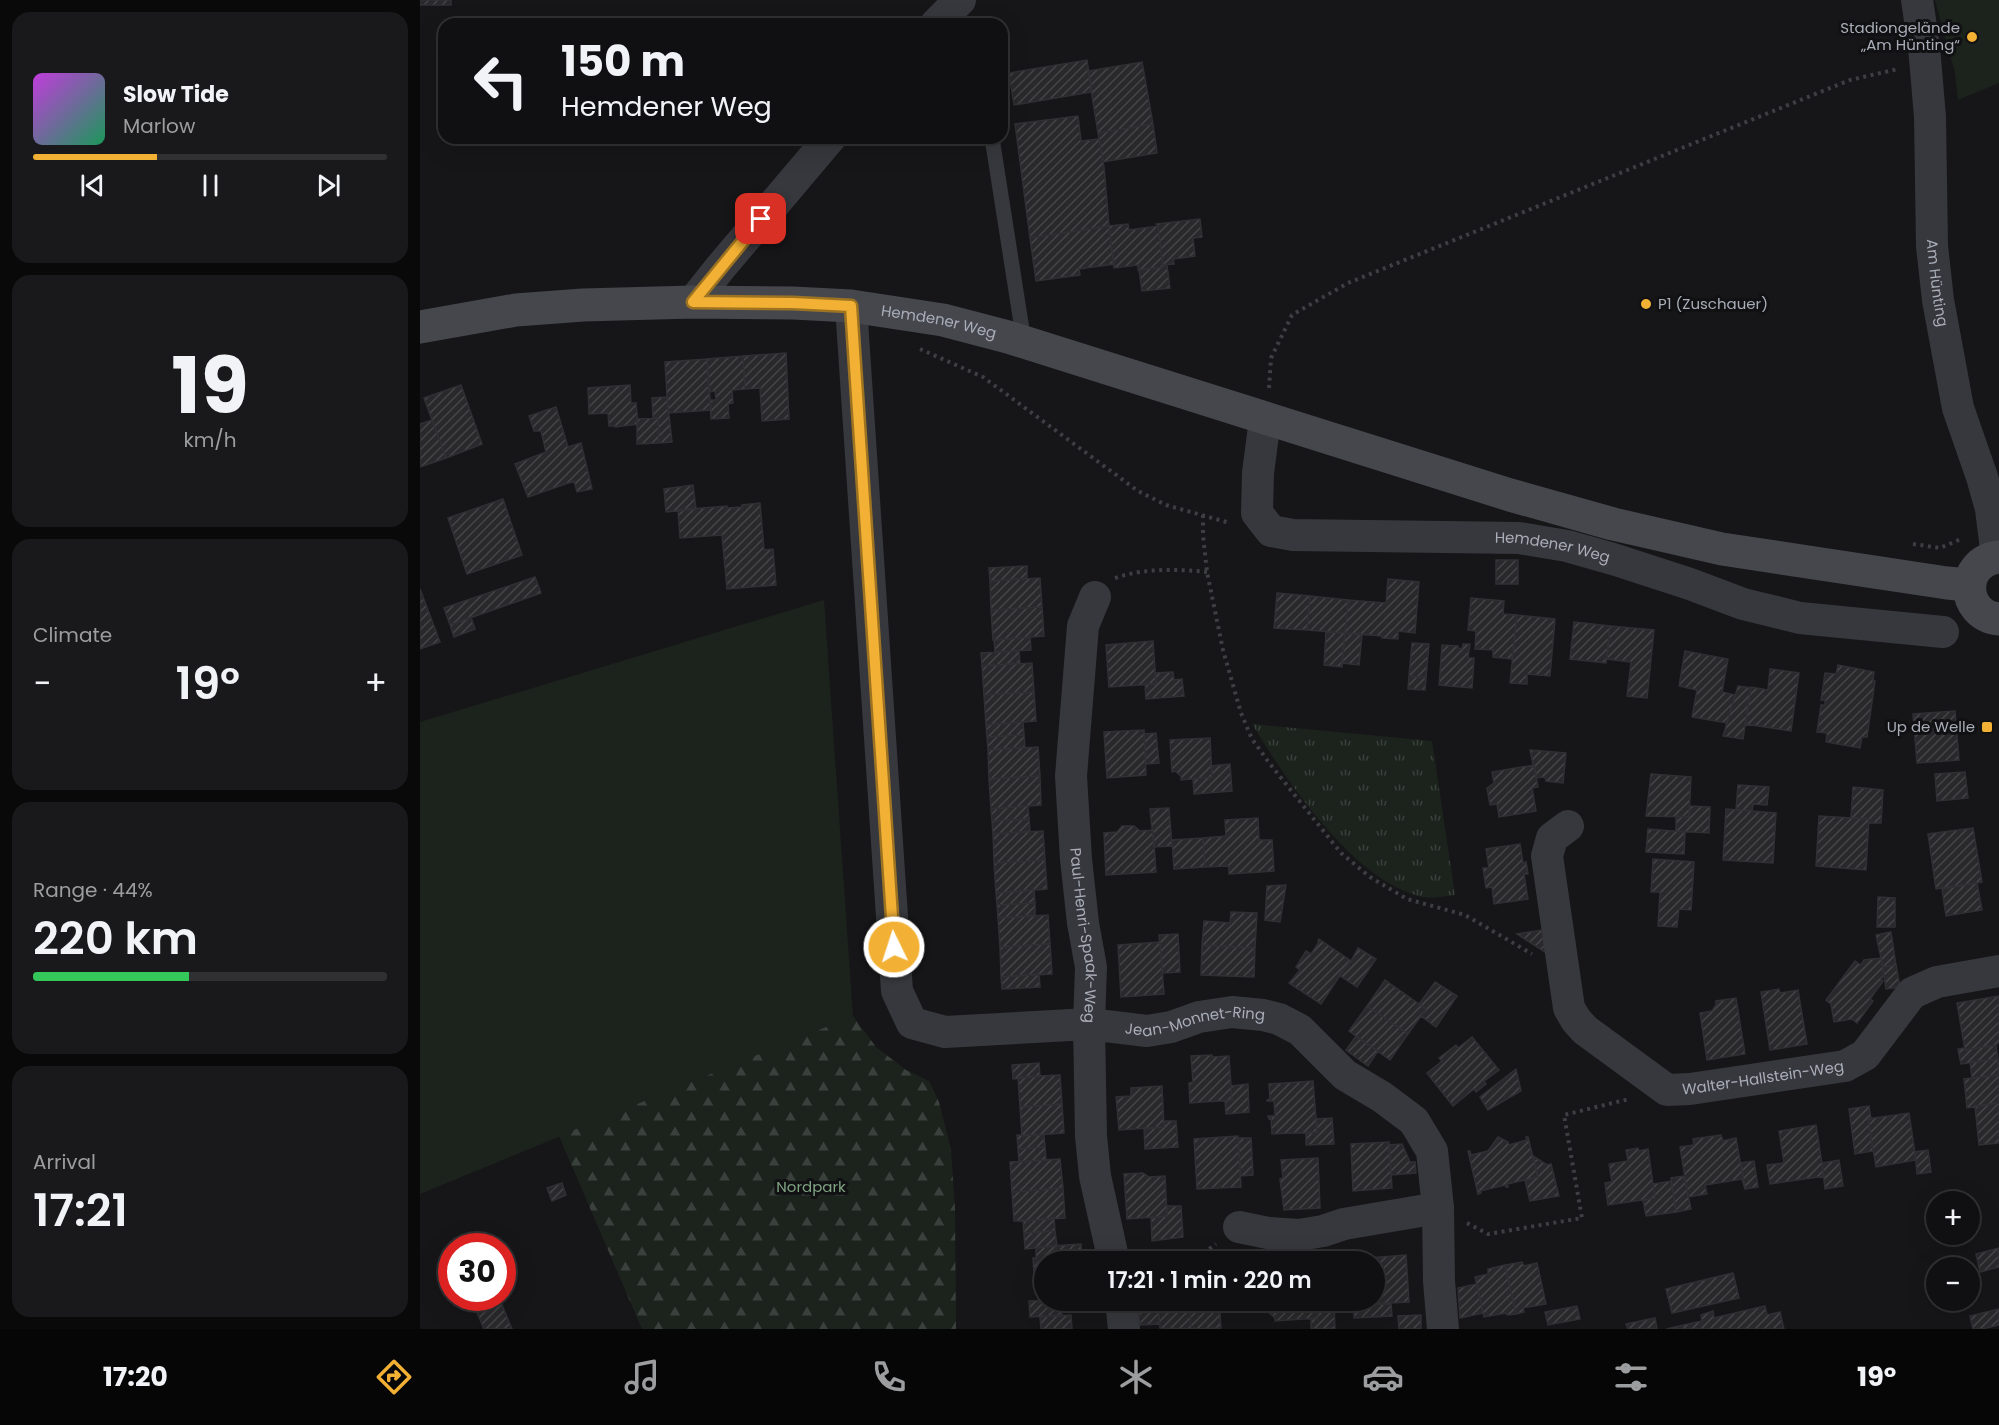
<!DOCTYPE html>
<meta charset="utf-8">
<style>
body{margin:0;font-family:Poppins,sans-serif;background:#19191b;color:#f1f3f6;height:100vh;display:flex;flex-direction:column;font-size:22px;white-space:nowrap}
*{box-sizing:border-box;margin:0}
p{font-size:20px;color:#9c9d9f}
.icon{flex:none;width:33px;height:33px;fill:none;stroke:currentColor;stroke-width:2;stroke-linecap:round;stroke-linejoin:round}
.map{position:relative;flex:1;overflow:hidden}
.drawer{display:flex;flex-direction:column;gap:12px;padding:12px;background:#09090a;width:420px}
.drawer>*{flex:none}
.banner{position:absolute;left:18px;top:18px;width:570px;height:126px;border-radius:18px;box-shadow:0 6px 24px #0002,0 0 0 2px #303032;background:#101012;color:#f1f3f6;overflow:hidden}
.controls{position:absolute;left:1506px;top:1191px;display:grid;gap:12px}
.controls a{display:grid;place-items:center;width:54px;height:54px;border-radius:50%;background:#101012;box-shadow:0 6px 24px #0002,0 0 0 2px #303032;font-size:30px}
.speed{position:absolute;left:18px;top:1233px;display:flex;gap:12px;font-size:30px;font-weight:700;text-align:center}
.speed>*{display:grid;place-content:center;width:78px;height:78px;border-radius:50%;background:#101012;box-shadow:0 6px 24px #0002,0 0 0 2px #303032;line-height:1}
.speed .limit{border:9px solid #d22;background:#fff;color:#111}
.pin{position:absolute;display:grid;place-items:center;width:51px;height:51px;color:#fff;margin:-26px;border-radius:12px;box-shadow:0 3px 9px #0006}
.me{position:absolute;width:66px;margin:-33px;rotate:356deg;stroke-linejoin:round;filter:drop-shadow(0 0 4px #0008)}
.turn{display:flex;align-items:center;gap:21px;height:126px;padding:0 24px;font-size:27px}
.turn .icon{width:78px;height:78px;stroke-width:2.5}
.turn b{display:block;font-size:42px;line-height:51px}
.big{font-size:45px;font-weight:600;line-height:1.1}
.drawer .card{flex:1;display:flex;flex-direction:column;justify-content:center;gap:9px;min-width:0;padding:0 21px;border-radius:18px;background:#19191b}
.drawer .dial{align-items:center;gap:0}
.dial b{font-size:78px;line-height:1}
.song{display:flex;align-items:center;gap:18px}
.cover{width:72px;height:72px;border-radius:9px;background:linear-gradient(135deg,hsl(290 70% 55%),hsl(150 70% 35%))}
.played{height:6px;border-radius:3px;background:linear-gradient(90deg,#f2b134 35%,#303032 35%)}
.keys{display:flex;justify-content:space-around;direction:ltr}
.heat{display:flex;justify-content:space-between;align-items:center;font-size:33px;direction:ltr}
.charge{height:9px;border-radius:4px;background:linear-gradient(90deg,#34c759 44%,#303032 0)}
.trip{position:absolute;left:614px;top:1251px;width:351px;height:60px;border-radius:30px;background:#101012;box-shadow:0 6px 24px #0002,0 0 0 2px #303032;font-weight:600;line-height:60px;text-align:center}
.dock{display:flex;height:96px;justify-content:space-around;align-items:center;background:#060607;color:#9c9d9f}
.dock .icon{width:42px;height:42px}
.dock .selected{color:#f2b134}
.dock b{font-size:27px;color:#f1f3f6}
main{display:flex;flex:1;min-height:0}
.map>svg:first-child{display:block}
.grass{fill:#1c231d}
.forest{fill:url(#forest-firs)}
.park{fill:url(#park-tufts)}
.building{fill:url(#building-hatch);stroke:#303034;stroke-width:1.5}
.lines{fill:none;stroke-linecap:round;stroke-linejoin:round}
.path{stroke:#3d3f44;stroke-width:4;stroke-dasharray:3 4.5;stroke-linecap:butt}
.lane{stroke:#37383d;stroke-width:15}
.street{stroke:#37383d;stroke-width:32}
.secondary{stroke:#45474d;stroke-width:33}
.route-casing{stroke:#9d7322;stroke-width:15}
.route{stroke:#f2b134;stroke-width:10}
.poi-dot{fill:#f2b134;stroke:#111113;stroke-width:2}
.labels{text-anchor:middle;stroke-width:6;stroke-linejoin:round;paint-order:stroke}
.poi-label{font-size:15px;fill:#a8adb8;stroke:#111113;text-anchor:end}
.street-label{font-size:15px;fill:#a8adb8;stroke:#111113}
.park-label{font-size:15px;fill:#7fa381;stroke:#111113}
</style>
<main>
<section class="drawer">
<div class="card">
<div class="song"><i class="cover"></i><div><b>Slow Tide</b><p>Marlow</p></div></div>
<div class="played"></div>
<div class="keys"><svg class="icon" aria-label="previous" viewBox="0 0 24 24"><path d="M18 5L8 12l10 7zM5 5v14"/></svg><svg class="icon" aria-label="pause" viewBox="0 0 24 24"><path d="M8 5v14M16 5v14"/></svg><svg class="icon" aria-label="next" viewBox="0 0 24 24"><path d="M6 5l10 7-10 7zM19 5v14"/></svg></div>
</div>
<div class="card dial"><b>19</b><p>km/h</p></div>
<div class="card"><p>Climate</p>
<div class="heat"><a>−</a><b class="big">19°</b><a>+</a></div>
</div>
<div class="card"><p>Range · 44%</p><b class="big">220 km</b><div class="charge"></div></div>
<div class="card"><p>Arrival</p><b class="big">17:21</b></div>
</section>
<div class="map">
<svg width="1579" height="1329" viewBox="0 0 1579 1329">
<defs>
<pattern id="forest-firs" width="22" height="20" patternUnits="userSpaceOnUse" patternTransform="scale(1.5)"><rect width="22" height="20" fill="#1c231d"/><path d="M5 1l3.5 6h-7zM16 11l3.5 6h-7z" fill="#3a403c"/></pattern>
<pattern id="park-tufts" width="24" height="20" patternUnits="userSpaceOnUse" patternTransform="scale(1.5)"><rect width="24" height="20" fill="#1c231d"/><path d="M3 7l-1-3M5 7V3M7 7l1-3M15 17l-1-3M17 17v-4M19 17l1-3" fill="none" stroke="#3a403c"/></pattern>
<pattern id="building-hatch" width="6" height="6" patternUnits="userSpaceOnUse" patternTransform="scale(1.5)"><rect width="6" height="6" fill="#29292c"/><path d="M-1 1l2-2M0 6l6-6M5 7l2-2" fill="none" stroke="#454548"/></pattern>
</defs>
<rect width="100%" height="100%" fill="#161618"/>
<path class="grass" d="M1515 0H1579V83L1538 100 1535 73Z
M404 600 433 1016 0 1194V722Z"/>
<path class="forest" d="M433 1016 456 1047 486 1070 509 1081 519 1102 531 1150 535 1209 536 1329H222L139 1136Z"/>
<path class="park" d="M832 724 1012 741 1035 895C1026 896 1013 899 1003 897 934 882 867 781 832 724Z"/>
<path class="building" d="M0 0H31V5H0Z
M582 42 587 71 582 72Z
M667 60 672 92 594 105 589 73Z
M722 62 733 124 678 133 668 71Z
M658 116 661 141 679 139 684 167 689 226 610 238 595 124Z
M733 124 737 153 683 162 678 133Z
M780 219 782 237 773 238 775 256 753 259 754 264 743 265 738 226 736 224Z
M708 224 709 230 738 226 743 267 718 270V265L694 268 689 226Z
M689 226 694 264 659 269 660 275 616 281 610 238Z
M743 265H747L750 288 722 291 719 270 743 267Z
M366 353 369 419 342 421 340 388 325 389 323 356Z
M323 356 325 389 312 390 313 403 308 404 309 418 291 419 290 400H296L295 391 289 392 287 359Z
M287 359 291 410 248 413 245 362Z
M41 385 62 444 26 458 4 398Z
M210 385 211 403H216L218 424 195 427V426H189L188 413 169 414 168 388Z
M247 397 252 442 239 443 238 418H233L232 398Z
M136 407 148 447 161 443 172 489 157 492 154 481 108 497 95 464 126 452 121 431H114L109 416Z
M238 418 239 443 217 444V419Z
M12 420 26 458 0 467V424Z
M273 485 276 509 246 512 244 489Z
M83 499 102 555 47 574 28 518Z
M340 503 344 550 353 549 356 585 307 589 302 535 260 538 258 510 307 506V508L322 507V505Z
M1076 560H1098V584H1076Z
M607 566V578L570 581 569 568Z
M115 577 121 593 30 625 24 608Z
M620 578 622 607 571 610 570 581Z
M968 579 999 582 995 633 978 631V639L962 638V636L925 633 928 600 966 603Z
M0 589 20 642 0 649Z
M857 593 890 596 887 630 854 628Z
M890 596 928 600 925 633 887 630Z
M1051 598 1084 601 1083 614 1097 615 1092 659 1073 657V650L1055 649 1056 631 1048 630Z
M622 607 624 636 573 640 571 610Z
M1097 615 1135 619 1130 676 1107 674V684L1090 683Z
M51 617 55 629 34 637 30 625Z
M1154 622 1190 626 1186 663 1150 659Z
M1190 626 1234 630 1227 698 1207 696 1211 662 1187 659Z
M906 632 925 633 922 667 904 665Z
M925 633 942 635 939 665 922 663Z
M610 637 611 650 575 652 574 640Z
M733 641 736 684 689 687 686 645Z
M992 643 1009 644 1006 678 989 676Z
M1043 644H1050L1048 658H1054L1052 688 1019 685 1022 645 1038 646V648L1042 649Z
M599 651 600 663 562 666 561 653Z
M1265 651 1308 659 1302 692 1315 695 1307 723 1272 717 1277 690 1259 686Z
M612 663 614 692 564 695 562 666Z
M1418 665 1454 672 1453 681H1455L1447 737H1442L1440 748 1406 742 1407 733 1397 732 1401 705H1405V700H1401L1405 673 1416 674Z
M1350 669 1379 673 1371 731 1325 724 1331 687 1348 690Z
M753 672 754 680 762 679 764 696 726 699 725 684H736L735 673Z
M989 676 1006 678 1005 690 988 689Z
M1318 686 1331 688 1323 739 1303 736Z
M614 692 616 721 566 725 564 695Z
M1535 711 1539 760 1497 763 1493 714Z
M603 722 604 735 567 737 566 725Z
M724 730 726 775 687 778 684 732Z
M736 733 739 763 726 764 724 734Z
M604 735 605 747 568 750 567 737Z
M790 738 792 777 761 780V776L755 771 752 772 750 740Z
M618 747 620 776 569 779 568 750Z
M1110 750 1146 753 1143 783 1126 781 1125 777 1116 778Z
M810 764 812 791 774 794 773 779 792 777 791 766Z
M1114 765 1118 787 1112 788 1116 811 1079 817 1077 804 1070 805 1067 788 1074 783 1072 772Z
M1545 772 1548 798 1517 801 1515 774Z
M1231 774 1271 777 1269 817 1226 816Z
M620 776 621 805 571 809 569 779Z
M1318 785 1349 787 1347 805 1333 804 1332 811 1316 810Z
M1433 787 1463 790 1461 823H1449V819L1431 818Z
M608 806 609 819 572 821 571 809Z
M1270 806 1290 807 1289 833 1256 831V816L1269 817Z
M749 808 752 846 734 847 730 809Z
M1306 809 1356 813 1353 863 1303 860Z
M1399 816 1449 819 1446 870 1396 866Z
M838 818 839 840H852L854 871 809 874V866L785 867 783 838 806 836 805 820Z
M609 819 610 831 573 834 572 821Z
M702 826H714L720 831 733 830 736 872 686 875 684 833 697 832Z
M1553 828 1562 882 1516 889 1508 834Z
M1228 829 1265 832 1264 854 1226 852Z
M623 831 625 860 574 863 573 834Z
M783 838 785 867 754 869 752 840Z
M1100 844 1103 863 1106 862 1108 874H1104L1108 899 1074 904 1072 887 1066 888 1063 868H1069L1066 849Z
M1233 859 1274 862 1271 910 1259 909 1257 927 1238 926 1240 892H1231Z
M625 860 627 889 576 893 574 863Z
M1557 883 1562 910 1526 916 1522 889Z
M866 885 860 922 845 920 847 886Z
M614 890 615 903 577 905 576 893Z
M1458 897 1475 898V927H1457Z
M615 903V915L578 918 577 905Z
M811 912 837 913 835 948 782 945 784 921 810 923Z
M628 915 630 944 580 947 578 918Z
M1122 930 1125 952 1097 934Z
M1471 932 1476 965 1463 967 1456 935Z
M758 934 760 972 743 973 739 935Z
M899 939 931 961 929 962 901 1004 869 983 880 970 876 967 886 951 891 954 899 942 898 941Z
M740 942 744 994 701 997 698 945Z
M630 944 632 974 581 977 580 947Z
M782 945 835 948 834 977 781 975Z
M938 948 956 959 937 987 919 975 931 961Z
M1461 958 1464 975 1461 979 1463 981 1450 999 1453 1001 1437 1023 1432 1019 1414 1022 1411 1004 1406 1000 1435 961 1441 965 1444 960Z
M1476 965 1480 987 1466 989 1463 967Z
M619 974 620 987 582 989 581 977Z
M965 980 1006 1009 988 1034 947 1006Z
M1015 982 1037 996 1016 1027 1001 1016 1006 1009 999 1004Z
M1359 989 1360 993 1378 990 1387 1044 1350 1050 1341 992Z
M1579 996V1042L1576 1045 1545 1050 1537 1003Z
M1316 998 1325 1054 1287 1060 1280 1013 1292 1011 1296 1005V1001Z
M947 1006 988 1034 970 1060 929 1031Z
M936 1036 958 1051 948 1066 926 1050Z
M1052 1037 1079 1070 1064 1081 1066 1084 1056 1092 1054 1089 1033 1106 1007 1073 1022 1061 1019 1058 1036 1045 1038 1048Z
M1576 1045 1578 1059 1541 1064 1538 1049 1544 1048 1545 1050Z
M792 1055V1057L809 1056 812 1100 770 1103 769 1083 773 1082 771 1056Z
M1578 1059 1579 1075 1552 1078 1550 1062Z
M619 1063 620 1076 593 1079 592 1065Z
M1096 1069 1101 1091 1068 1110 1060 1097Z
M640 1075 642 1104 600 1107 598 1077Z
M1579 1075V1103L1547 1108 1544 1079Z
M893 1081 897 1132 852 1134 851 1118 849 1119 848 1116H855L854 1101H847V1100L850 1099 849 1084Z
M828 1084 829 1112 806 1114 805 1101 812 1100 811 1086Z
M742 1086 744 1127 699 1130 696 1097 711 1096V1088Z
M1579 1103V1143L1559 1145 1555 1106Z
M642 1104 644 1133 602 1136 600 1107Z
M1449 1106 1451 1119H1448L1453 1151 1435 1154 1429 1109Z
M1489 1113 1496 1160 1456 1167 1448 1119Z
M912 1118 914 1144 886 1145V1133L897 1132 896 1119Z
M744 1121H756L758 1147 725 1149 724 1129 744 1127Z
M1396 1125 1404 1176 1350 1184 1347 1165 1364 1163 1359 1131Z
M597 1135H624L625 1147 598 1149Z
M1301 1135 1303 1141 1316 1138 1325 1189 1322 1179 1285 1185 1287 1194 1268 1197 1260 1147 1274 1145 1273 1139Z
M818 1136 821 1187 777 1189 774 1139Z
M1078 1137 1088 1142 1089 1145 1107 1140 1106 1137H1108L1118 1177 1087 1184 1088 1187H1086L1085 1185 1060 1191 1061 1193 1058 1194 1048 1151H1050L1051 1155 1068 1151Z
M818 1138H831L833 1175 821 1176Z
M969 1142 972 1188 933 1191 931 1144Z
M982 1144 990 1162H995L996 1173 971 1175 969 1145Z
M625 1147 626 1160 599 1162 598 1149Z
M1218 1148 1219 1151 1228 1149 1235 1198 1188 1205 1185 1183 1192 1182 1189 1164 1208 1161 1206 1150Z
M1508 1150 1511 1172 1497 1174 1495 1152Z
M1113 1156 1127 1165 1131 1164 1139 1196 1110 1201 1105 1180 1118 1177Z
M898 1158 900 1208 864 1210 860 1179 863 1178 861 1160Z
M640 1159 643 1188 592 1192 590 1162Z
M1419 1160 1423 1186 1405 1189 1402 1163Z
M1334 1161 1338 1187 1325 1189 1321 1163Z
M723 1173 729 1177 745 1176 747 1216 707 1219 704 1174Z
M1264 1176 1271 1209 1256 1212 1251 1178Z
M1251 1181 1256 1212 1226 1216 1223 1200 1235 1198 1233 1184Z
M142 1183 146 1195 132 1201 127 1188Z
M643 1188 645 1218 594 1221 592 1192Z
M747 1206H761L763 1237 732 1241 731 1218 747 1216Z
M634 1218 635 1231 604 1233 603 1221Z
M635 1231 637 1246 605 1249 604 1233Z
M661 1244 662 1262H624V1274L614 1275 613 1258H616V1247Z
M1579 1248V1267L1560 1272 1556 1254Z
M986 1255 989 1302 951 1304V1300H954V1262H948V1258Z
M1102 1262 1104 1266 1117 1263 1126 1304 1103 1308 1104 1312 1096 1314 1085 1265Z
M1085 1265 1096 1314 1087 1315 1086 1313 1064 1317 1055 1277 1068 1274V1269Z
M1313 1273 1319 1298 1252 1313 1246 1289Z
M624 1274V1300H639L619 1302V1291H615L614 1275Z
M1057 1284 1063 1313 1040 1318 1038 1288Z
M80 1300 92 1329H64L56 1310 61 1307 60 1305 69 1301 70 1304Z
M641 1300 642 1315 610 1317 609 1301Z
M738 1300 739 1324 720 1325 718 1301Z
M738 1300H769L771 1329 740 1328Z
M769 1300H799L801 1328 771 1329Z
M901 1300V1303H897L898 1318 855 1321V1318L846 1310 854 1301Z
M914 1302 915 1329H891V1319L898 1318 897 1303Z
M971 1304 972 1316 934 1318V1305Z
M1157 1306 1160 1319 1128 1325 1125 1312Z
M1345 1306 1347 1315 1360 1312 1364 1329H1246L1282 1321 1281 1315 1293 1311 1294 1318Z
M1579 1309V1325L1562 1329H1553L1550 1316Z
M651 1315 652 1329H621L620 1317Z
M1001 1315V1329H979L978 1316Z
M1235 1318 1237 1329H1208L1206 1324Z"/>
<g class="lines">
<path class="path" d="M500 349 563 377 718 491 746 505 810 523
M849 388 851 358 872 315 928 283 1430 80 1478 69
M783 515V535L787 572 803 650 821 713 832 739 850 764 921 853 950 877 987 899 1045 915 1112 954
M1493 544 1520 548 1541 539
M695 578C725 568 756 569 787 572
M1047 1223 1068 1234 1162 1218 1144 1115 1209 1099
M740 1262 777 1258 796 1244"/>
<path class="lane" d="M572 138 604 342"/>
<g class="street">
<path id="s1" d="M1497 0 1504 47 1510 117 1512 246 1518 300 1538 408 1562 477 1571 509 1577 557"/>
<path d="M516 24 540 0"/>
<path d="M273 302 300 268 410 138"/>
<path id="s2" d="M431 306 477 991 492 1023 525 1032 669 1024 727 1031 751 1027 779 1017 812 1012 843 1015 859 1019 880 1030 925 1075 962 1097 994 1121 1012 1151 1018 1208 1019 1281 1023 1329"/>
<path id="s3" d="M845 419 838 473 837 513 851 531 873 535 1099 538 1147 546 1193 559 1270 584 1323 604 1380 618 1523 632"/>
<path id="s4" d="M675 597 663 626 651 776 656 859 663 923 671 967 669 1024 671 1136 675 1176 694 1262"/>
<path id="s5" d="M1148 826 1132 838 1127 856 1149 1008 1156 1020 1165 1030 1247 1090 1270 1089 1425 1066 1445 1055 1492 993 1517 982 1579 971"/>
<path d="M819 1227 848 1233 879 1235 903 1231 924 1224 1018 1208"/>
<path d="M701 1300 704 1329"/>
</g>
<g class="secondary">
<path id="s6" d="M0 327 96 310 163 305 273 302 373 303 431 306 523 320 588 337 1090 495 1193 524 1302 549 1527 583 1549 585"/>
<path d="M1579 557C1540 561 1540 615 1579 619"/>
</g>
</g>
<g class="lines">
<defs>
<path id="route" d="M341 219 273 302 373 303 431 306 474 947"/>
</defs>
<use href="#route" class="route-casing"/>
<use href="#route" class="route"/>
</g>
<g class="poi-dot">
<circle cx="1552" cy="37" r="6"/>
<circle cx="1226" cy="304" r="6"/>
<rect x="1561" y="721" width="12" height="12" rx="3"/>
</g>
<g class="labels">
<g class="poi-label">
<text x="1540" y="33">Stadiongelände<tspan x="1540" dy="17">„Am Hünting“</tspan></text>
<text x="1238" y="309" text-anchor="start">P1 (Zuschauer)</text>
<text x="1555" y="732">Up de Welle</text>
</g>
<g class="street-label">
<text dy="5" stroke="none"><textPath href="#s1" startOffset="284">Am Hünting</textPath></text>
<text dy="5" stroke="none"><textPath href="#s6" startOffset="522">Hemdener Weg</textPath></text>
<text dy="5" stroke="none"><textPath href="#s3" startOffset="400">Hemdener Weg</textPath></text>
<text dy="5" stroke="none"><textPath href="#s4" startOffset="342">Paul-Henri-Spaak-Weg</textPath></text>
<text dy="5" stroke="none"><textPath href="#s2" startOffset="1008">Jean-Monnet-Ring</textPath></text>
<text dy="5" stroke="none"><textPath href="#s5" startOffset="418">Walter-Hallstein-Weg</textPath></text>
</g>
<g class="park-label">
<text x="391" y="1192">Nordpark</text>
</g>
</g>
</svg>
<div class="controls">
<a>+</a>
<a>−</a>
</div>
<div class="speed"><div class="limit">30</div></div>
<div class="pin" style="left:341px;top:219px;background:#d93025"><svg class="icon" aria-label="arrive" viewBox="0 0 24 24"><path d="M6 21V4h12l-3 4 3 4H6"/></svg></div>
<svg class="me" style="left:474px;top:947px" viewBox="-20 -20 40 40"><circle r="17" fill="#f2b134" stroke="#fff" stroke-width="3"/><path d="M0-11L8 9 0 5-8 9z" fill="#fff"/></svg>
<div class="trip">17:21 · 1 min · 220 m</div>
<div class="banner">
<div class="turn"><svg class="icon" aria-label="left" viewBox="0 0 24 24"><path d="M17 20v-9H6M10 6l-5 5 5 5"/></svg><div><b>150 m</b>Hemdener Weg</div></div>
</div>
</div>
</main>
<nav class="dock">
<b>17:20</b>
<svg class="icon selected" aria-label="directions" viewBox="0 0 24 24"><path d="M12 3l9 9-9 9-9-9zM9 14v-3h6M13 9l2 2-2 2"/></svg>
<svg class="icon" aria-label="music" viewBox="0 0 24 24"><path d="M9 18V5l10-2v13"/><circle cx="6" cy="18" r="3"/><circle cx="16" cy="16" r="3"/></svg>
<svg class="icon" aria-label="phone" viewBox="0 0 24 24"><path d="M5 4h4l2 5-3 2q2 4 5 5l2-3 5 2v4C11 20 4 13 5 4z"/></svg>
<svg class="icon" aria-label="climate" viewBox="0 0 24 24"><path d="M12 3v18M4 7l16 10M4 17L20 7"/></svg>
<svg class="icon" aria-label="car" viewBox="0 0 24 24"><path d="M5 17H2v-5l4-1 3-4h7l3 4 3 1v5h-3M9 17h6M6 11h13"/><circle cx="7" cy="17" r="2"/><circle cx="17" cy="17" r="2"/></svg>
<svg class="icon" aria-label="filters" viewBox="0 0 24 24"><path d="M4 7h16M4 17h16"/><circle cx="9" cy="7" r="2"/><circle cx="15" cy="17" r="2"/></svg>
<b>19°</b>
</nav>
